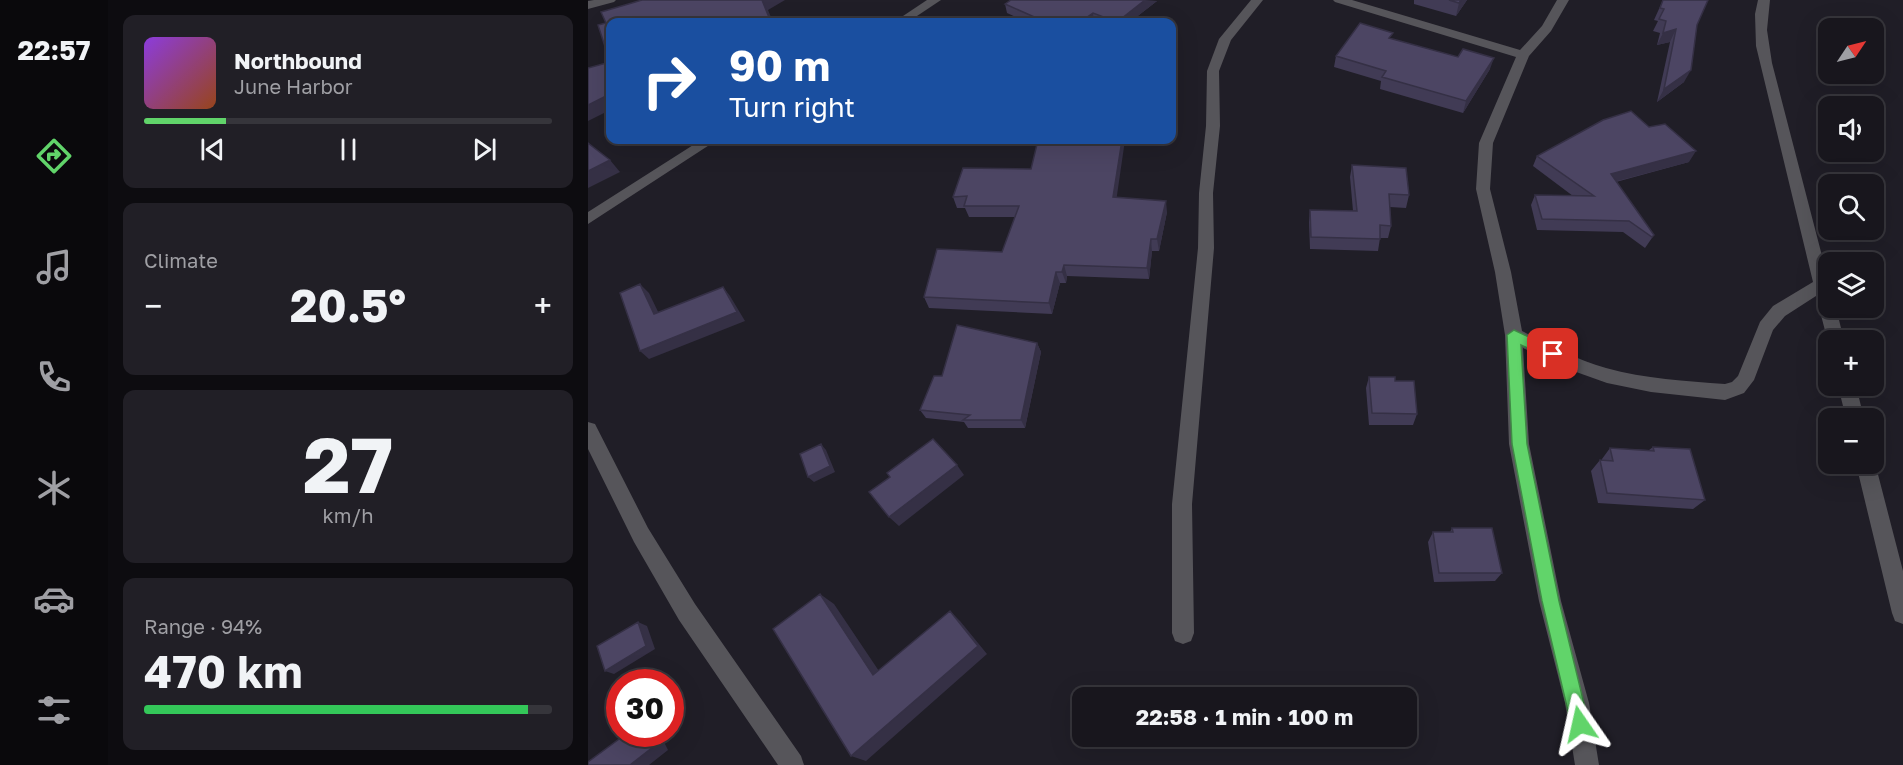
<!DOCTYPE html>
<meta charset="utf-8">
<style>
body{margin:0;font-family:"Golos Text",sans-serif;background:#211f26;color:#f1f3f6;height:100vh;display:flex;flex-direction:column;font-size:22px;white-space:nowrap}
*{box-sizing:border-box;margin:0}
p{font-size:20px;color:#9f9fa4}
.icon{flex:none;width:33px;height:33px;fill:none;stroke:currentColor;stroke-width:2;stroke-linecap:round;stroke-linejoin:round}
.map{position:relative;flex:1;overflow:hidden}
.sheet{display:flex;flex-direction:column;gap:15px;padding:15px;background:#0d0c10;width:480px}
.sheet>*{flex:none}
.hud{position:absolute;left:18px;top:18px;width:570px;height:126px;border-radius:12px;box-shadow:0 6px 24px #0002,0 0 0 2px #36353b;background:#1a4fa0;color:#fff;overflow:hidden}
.needle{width:39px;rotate:55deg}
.fabs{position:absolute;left:1230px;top:18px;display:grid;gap:12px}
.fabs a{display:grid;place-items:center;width:66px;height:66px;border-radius:12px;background:#18161d;box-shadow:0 6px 24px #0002,0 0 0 2px #36353b;font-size:30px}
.speed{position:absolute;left:18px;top:669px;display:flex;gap:12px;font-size:30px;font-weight:700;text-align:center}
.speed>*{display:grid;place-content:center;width:78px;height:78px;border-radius:50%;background:#18161d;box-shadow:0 6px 24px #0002,0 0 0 2px #36353b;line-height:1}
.speed .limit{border:9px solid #d22;background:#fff;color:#111}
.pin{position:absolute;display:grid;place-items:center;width:51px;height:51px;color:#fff;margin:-26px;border-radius:12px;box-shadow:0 3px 9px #0006}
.me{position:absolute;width:66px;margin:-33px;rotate:349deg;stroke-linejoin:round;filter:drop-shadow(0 0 4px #0008)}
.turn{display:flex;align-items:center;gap:21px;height:126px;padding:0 24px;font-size:27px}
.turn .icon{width:78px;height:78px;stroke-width:2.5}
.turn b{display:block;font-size:42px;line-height:51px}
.big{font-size:45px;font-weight:700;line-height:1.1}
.sheet .card{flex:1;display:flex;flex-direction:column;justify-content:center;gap:9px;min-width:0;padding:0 21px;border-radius:12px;background:#211f26}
.sheet .dial{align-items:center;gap:0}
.dial b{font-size:78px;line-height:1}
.song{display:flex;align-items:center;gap:18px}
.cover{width:72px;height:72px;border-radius:9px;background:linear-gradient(135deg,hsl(270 70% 55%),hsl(20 70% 35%))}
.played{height:6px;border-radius:3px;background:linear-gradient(90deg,#61d46a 20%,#36353b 20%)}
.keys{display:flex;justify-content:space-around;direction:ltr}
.heat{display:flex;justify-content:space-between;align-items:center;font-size:33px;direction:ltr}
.charge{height:9px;border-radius:4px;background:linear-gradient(90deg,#34c759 94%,#36353b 0)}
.trip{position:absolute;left:484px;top:687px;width:345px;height:60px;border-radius:12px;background:#18161d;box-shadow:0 6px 24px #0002,0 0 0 2px #36353b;font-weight:700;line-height:60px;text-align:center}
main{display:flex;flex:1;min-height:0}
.menu{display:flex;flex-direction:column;width:108px;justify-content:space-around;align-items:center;background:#0a090c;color:#9f9fa4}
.menu .icon{width:42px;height:42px}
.menu .current{color:#61d46a}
.menu b{font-size:27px;color:#f1f3f6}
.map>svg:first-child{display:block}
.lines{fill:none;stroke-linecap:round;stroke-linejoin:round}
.minor{fill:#56555a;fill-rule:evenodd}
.wall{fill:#413b55}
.shaded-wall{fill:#353045}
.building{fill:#4c4563;stroke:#353045;stroke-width:1.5}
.route{fill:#61d46a;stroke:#3f8a45;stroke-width:1.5}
</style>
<main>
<nav class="menu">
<b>22:57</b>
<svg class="icon current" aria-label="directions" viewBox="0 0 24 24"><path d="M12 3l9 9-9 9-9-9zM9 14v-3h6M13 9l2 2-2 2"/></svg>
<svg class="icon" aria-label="music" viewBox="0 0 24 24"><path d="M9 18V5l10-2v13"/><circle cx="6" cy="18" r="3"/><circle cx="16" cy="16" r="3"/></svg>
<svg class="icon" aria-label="phone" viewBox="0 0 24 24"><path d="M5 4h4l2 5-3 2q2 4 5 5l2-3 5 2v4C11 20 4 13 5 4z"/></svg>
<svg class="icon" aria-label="climate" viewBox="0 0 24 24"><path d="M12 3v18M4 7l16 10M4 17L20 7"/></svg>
<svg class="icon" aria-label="car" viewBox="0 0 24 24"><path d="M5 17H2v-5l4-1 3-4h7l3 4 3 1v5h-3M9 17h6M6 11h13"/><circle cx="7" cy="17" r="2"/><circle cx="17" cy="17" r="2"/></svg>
<svg class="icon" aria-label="filters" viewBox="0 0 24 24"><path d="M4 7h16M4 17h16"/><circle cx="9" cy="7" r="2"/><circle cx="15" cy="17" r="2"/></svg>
</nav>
<section class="sheet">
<div class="card">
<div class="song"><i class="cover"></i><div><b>Northbound</b><p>June Harbor</p></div></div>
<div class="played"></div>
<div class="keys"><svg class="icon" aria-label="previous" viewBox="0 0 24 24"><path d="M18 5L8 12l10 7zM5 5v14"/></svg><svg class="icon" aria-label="pause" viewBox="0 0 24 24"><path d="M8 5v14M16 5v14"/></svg><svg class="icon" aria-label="next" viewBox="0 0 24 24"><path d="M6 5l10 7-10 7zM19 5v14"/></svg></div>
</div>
<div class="card"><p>Climate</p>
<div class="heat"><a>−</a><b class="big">20.5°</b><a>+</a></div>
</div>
<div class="card dial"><b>27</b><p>km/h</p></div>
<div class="card"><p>Range · 94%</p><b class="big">470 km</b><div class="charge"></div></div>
</section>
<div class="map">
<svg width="1315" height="765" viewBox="0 0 1315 765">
<rect width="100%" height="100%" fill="#201e27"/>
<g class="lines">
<path class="minor" d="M6 0H28L26 2 0 9V1Z
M339 0H353L320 22H306Z
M663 0H675L643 40 631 71 632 126 625 193 626 248 604 504 606 633 603 641 595 644 587 641 584 633V504L610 248 611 193 618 126 619 71 631 39Z
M745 0H764L932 50 954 26 969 0H981L963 31 941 56 905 143 902 189 923 272 934 331C961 345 989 360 1018 368 1057 379 1098 381 1137 384L1144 382 1150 376 1172 322 1185 306 1225 282 1168 46 1167 14 1170 0H1182L1179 30 1184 63 1240 279V308H1248L1256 340 1240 342 1228 296 1197 316 1185 330 1166 380 1156 393 1137 400 1063 392 1019 383 977 368 935 348 941 444 973 601 1001 703 1011 765H987L977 703 951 601 921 444 917 335 907 272 888 189 891 143 928 57 747 2Z
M113 140H129L0 224V212Z
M1250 386H1268L1276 418H1258Z
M0 422 7 424 60 528 107 604 213 756 216 765H190L91 620 46 542 0 449Z
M1286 459 1315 571V624L1307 621 1304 613 1268 464H1286Z"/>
</g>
<path class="wall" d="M826 0H879L868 16 826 4Z
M1075 0 1109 25 1096 82 1069 102 1082 42 1069 45 1072 33 1065 31 1070 21 1066 20Z
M569 1 542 22H439L419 13 417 4Z
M748 56 902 69 875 113 792 89 793 81 746 67Z
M1061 127 1101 162 1028 182 1066 235 1057 248 1035 232 949 230 943 205 947 195 985 196 945 166 949 156Z
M764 165 821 195 818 208 802 207 803 226 800 238H792L790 251 722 249 721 222 722 210 765 211 762 177Z
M375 168 529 198 579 212 571 251H564L561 279 479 276 478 283H472L464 314 341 308 336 297 414 252 427 217H381L377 208H369L365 197Z
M449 343 453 352 437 428H380L376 422 338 418 332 410 354 376Z
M781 377 807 381 829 414 825 425H781L778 388Z
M1065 447 1117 500 1105 509 1010 503 1003 471 1012 460H1014V459L1022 448 1061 450Z
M864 528 914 573 907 581 846 582 840 542 845 532H862Z"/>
<path class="shaded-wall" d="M174 0H197L180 10 185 22H173Z
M557 0 569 1 542 22H529Z
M873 0H879L868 16 871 3Z
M505 13 506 22H492Z
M1088 29 1082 42 1069 45 1075 33Z
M906 58 902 69 875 113 878 101Z
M1103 70 1096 82 1069 102 1076 89Z
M22 94V110L0 121V105Z
M534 140H537L527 209 525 197Z
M1108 151 1101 162 1018 184 1023 174Z
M22 160 32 172 0 188V171Z
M578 201 579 212 571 251 569 239Z
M563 239 564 251 561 279 559 268Z
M476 265 479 276 478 283 474 272Z
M468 272 472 283 464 314 461 303Z
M52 284 61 293 75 322 66 314Z
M135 287 142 296 157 321 61 359 52 351Z
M449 343 453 352 437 428 433 420Z
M233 444 238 450 247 472 226 482 220 477Z
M369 465 376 475 311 526 301 517Z
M232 594 246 604 299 683 285 675Z
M362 611 372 621 399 654 278 761 263 756Z
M50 622 59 626 67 649 26 674 17 671Z
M59 734H72L80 750 61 765H42Z"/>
<path class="building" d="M54 0H174L182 20 173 22H22V62L10 25 18 23 13 12Z
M423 0H557L529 22 505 13 492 22H448L451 19 417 4Z
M861 0H873L871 3Z
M1075 0H1120L1109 25 1103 70 1076 89 1088 29 1075 33 1078 21 1071 19 1076 9 1072 8Z
M772 23 805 33 801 38 870 57 875 49 906 58 878 101 794 77 798 71 748 56Z
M22 62V94L0 105V68Z
M1043 111 1061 127 1077 124 1108 151 1023 174 1066 235 1064 237 1041 221 954 219 947 195 1006 196 949 156 1015 120Z
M450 140H534L525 197 578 201 569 239H563L559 268 476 265 474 272H468L461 303 336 297 349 249 414 252 431 206H376L379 196 365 197 375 168 443 169Z
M0 143 22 160 0 171Z
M764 165 818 168 821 195 801 194 803 226 792 225V239L723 237 722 210 769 211Z
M52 284 66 314 135 287 149 312 52 351 32 293Z
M369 325 449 343 433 420H375L382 415 332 410 346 376H354Z
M781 377H807V381H826L829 414 784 413Z
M345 439 369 465 301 517 281 492 302 477 299 473Z
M233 444 242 466 220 477 212 454Z
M1065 447 1102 449 1117 500 1019 493 1012 460 1025 461 1022 448 1066 451Z
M864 528H904L914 573H851L845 532H865Z
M232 594 285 675 362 611 390 646 263 756 185 629Z
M50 622 58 646 17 671 9 646Z
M38 734H59L65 747 42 765H0V762Z"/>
<path class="route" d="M926 330 970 351 972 354 965 360 933 345 939 444 971 601 1001 724 998 730 992 733 986 730 983 724 954 601 924 444 919 335Z"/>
</svg>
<div class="fabs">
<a><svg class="needle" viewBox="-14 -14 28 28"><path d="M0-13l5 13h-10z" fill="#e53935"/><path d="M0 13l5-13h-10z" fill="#9f9fa4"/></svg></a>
<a><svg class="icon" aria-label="sound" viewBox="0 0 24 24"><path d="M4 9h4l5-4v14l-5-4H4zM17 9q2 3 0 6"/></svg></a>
<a><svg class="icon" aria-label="search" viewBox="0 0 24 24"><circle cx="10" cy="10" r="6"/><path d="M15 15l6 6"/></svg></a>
<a><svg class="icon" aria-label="layers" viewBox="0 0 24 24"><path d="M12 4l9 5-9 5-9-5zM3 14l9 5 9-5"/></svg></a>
<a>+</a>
<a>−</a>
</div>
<div class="speed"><div class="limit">30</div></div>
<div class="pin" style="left:965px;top:354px;background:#d93025"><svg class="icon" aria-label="arrive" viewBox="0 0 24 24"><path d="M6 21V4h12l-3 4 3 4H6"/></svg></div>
<svg class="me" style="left:992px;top:724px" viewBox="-20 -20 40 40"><path d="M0-17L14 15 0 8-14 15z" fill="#61d46a" stroke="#fff" stroke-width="4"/></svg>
<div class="trip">22:58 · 1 min · 100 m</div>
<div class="hud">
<div class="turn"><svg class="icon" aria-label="right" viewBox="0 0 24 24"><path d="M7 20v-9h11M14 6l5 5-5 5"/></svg><div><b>90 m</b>Turn right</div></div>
</div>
</div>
</main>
